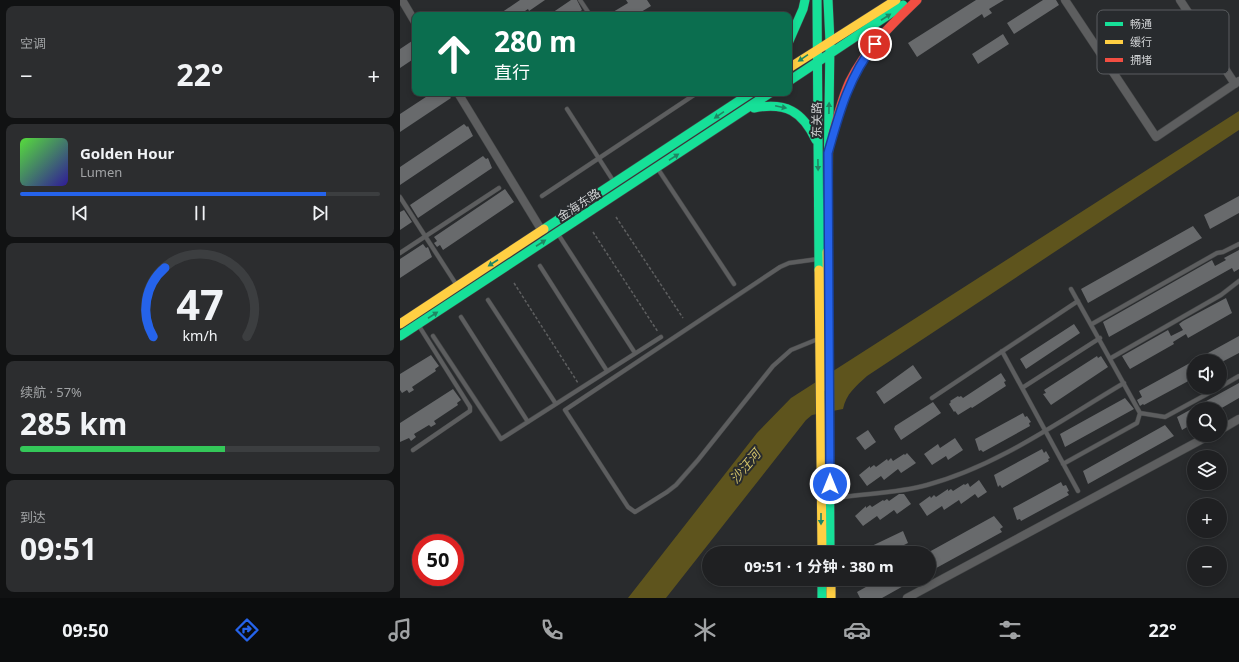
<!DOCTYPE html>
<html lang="zh">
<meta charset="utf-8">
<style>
body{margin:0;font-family:"Noto Sans","Noto Sans SC",sans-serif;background:#2c2d2f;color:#f1f3f6;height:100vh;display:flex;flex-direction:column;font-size:15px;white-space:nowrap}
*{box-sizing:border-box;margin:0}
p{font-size:13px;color:#a1a3a5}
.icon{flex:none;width:22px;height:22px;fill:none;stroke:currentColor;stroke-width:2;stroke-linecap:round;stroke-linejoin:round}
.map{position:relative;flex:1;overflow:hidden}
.drawer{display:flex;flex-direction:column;gap:6px;padding:6px;background:#111213;width:400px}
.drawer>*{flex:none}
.banner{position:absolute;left:12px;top:12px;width:380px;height:84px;border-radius:8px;box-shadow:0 2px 6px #0003,0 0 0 1px #3c3e40;background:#0b6e4f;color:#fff;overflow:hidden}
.buttons{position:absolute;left:787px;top:354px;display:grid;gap:8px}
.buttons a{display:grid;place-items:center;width:40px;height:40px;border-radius:50%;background:#1f2022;box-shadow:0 2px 6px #0003,0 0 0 1px #3c3e40;font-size:20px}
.speed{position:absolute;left:12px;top:534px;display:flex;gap:8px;font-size:20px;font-weight:700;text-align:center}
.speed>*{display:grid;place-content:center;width:52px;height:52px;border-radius:50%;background:#1f2022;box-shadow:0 2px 6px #0003,0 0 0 1px #3c3e40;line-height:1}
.speed .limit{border:6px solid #d22;background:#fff;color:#111}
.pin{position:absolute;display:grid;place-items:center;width:34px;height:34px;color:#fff;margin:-17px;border:2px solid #fff;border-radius:50%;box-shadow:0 1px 4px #0007}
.me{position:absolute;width:44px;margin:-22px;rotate:0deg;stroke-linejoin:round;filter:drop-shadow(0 0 3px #0008)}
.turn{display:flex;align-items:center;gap:14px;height:84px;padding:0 16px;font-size:18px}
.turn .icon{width:52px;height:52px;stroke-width:2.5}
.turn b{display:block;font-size:28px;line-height:34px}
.big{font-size:30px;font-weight:700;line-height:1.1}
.drawer .tile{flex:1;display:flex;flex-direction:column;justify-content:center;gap:6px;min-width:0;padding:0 14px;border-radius:8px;background:#2c2d2f}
.drawer .dial{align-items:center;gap:0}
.dial svg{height:104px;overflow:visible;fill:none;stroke:#3c3e40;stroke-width:7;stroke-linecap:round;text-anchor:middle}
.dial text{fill:#f1f3f6;stroke:none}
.song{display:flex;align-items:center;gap:12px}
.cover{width:48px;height:48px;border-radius:6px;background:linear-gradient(135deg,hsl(110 70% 55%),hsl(250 70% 35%))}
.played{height:4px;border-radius:2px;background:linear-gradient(90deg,#2563eb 85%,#3c3e40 85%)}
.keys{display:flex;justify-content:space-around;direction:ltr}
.heat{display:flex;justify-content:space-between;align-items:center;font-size:22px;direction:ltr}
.charge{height:6px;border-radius:3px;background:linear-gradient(90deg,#34c759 57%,#3c3e40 0)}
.trip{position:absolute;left:302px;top:546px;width:234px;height:40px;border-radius:20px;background:#1f2022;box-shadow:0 2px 6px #0003,0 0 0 1px #3c3e40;font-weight:700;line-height:40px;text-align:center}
.tabs{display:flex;height:64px;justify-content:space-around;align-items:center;background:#0c0d0e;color:#a1a3a5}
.tabs .icon{width:28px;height:28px}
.tabs .current{color:#2563eb}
.tabs b{font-size:18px;color:#f1f3f6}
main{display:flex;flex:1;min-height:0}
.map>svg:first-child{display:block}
.water{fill:#5e541d}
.building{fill:#686a6c}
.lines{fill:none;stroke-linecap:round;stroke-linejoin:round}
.lane-casing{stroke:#444647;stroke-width:5}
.street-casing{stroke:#444647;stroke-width:9}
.fast-casing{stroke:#444647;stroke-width:10}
.slow-casing{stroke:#444647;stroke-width:10}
.jam-casing{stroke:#444647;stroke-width:10}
.path{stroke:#5e5f60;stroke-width:1.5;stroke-dasharray:3 2;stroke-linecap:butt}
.lane{stroke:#5d5e5f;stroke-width:4}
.street{stroke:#5d5e5f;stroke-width:8}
.fast{stroke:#16e098;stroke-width:9}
.slow{stroke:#ffcf43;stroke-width:9}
.jam{stroke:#f24e42;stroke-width:9}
.oneway{fill:#1f8663}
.route-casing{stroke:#184099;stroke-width:10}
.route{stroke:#2563eb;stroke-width:7}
.labels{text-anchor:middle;stroke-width:4;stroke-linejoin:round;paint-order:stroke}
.street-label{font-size:12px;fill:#d0d2d4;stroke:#282b2e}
.water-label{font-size:13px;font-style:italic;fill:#d1c169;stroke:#282b2e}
.key{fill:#282b2e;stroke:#5a5d60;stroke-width:1}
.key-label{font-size:11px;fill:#d0d2d4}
</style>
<main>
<section class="drawer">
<div class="tile"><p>空调</p>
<div class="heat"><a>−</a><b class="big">22°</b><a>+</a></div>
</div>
<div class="tile">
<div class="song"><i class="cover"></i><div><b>Golden Hour</b><p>Lumen</p></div></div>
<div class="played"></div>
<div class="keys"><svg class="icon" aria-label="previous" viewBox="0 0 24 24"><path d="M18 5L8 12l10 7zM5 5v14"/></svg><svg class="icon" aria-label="pause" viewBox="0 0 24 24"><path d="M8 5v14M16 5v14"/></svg><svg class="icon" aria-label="next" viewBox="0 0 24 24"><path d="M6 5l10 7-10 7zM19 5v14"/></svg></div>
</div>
<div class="tile dial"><svg viewBox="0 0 100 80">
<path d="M14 69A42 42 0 1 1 86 69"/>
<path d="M14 69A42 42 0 0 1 23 16" stroke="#2563eb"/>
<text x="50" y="56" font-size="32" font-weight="700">47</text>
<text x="50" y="72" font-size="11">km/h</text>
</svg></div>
<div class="tile"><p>续航 · 57%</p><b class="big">285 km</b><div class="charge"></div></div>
<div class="tile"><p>到达</p><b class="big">09:51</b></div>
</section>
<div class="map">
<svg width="839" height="598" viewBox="0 0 839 598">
<rect width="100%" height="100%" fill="#292b2d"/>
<path class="water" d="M839 111V130L467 376C456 386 446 394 443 409L412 415 406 420 266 598H228L357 433 391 398Z"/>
<path class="building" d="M120 0H145L129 11 128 9 119 15H98Z
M171 0H177L182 10 175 15H149Z
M226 0H247L251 6 236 15H208L228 3Z
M576 0H604L589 9 592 13 584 18 582 14 517 57 508 43Z
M643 0H656L659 5 614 34 607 23Z
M603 34 609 44 578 64 572 54Z
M15 39V58L0 68V49Z
M32 93H47L51 98 0 132V114Z
M64 124 67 127 68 126 73 136 0 185V167Z
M83 156 86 159 88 158 92 168 18 218 10 205Z
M105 189 114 202 43 250 40 245 37 247 34 243 37 241 34 237Z
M839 196V213L810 229 804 215Z
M4 210 12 222 0 230V212Z
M793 226 802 238 688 303 681 289Z
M23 244 26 248 28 247 32 257 0 278V259Z
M839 250V269L834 272 832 268 709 337 703 322 812 260 815 266 826 260 824 258Z
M826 298 832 313 788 338 786 334 773 342 774 344 730 369 728 366 722 356 768 330 771 336 783 330 779 324 783 321Z
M674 324 680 333 626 369 620 359Z
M839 336V353L820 363V361H794V378L744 405 743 404 740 406 737 400 742 397 739 391Z
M31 355 39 366 35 369 36 371 12 387 14 390 9 393 7 390 2 393 0 390V374Z
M697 356 698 358 701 356 708 367 651 405 643 394 646 393 644 390Z
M513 365 522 378 484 404 476 392Z
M601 373 606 381 604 382 606 386 572 408 571 407 558 415 555 411 554 412 549 404 551 402 550 401 558 396 559 397 561 396 563 398Z
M839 383V398L820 409H794V423L782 430 777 417Z
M53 389 61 400 57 403 58 405 34 421 36 424 31 427 29 425 14 434 16 437 11 441 9 438 0 442V423Z
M725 398 734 409 665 447 660 434Z
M533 402 541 413 501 440 494 429 495 426Z
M623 413 625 417 627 416 631 422 629 423 630 426 583 452 581 450 579 451 575 439Z
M765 425 774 436 688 484 683 471Z
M468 430 476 442 465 450 456 438Z
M555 438 563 450 548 460 546 456 532 465 524 454 538 444 540 448Z
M642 449 644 453 646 451 650 458 648 459 649 461 602 488 600 485 598 487 594 475Z
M507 453 516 463 501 473 498 469 484 480 481 476 467 486 459 475 470 466V468L474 465 476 467 487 459 488 461 491 458 493 461 504 454 505 455Z
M579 480 587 492 578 498 575 494 561 504 559 500 544 510 542 506 527 516 519 504 530 496 531 498 534 495 536 497 548 489V491L551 489 553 491 564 484 565 485 568 483 570 487Z
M661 482 663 486 666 485 669 491 667 492 669 495 621 521 620 519 617 520 613 508Z
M499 494H504L511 504 497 514 494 510 480 520 477 516 463 526 455 516 466 506V508L470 505 472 507 483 500 484 501 487 499 489 501Z
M594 516 603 527 600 529 602 532 529 572V552Z
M503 531 508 543 488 553H457Z
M480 579H516L482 598H460L457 592Z"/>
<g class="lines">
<defs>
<path id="lane" d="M180 0 190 15
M167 109 214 182
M258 169 334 284
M142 196 297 93
M0 197 56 284
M158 234 235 353
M0 253 99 188
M140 266 207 371
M88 300 156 404
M61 317 128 422
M692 324 817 253 823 252 839 244
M33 336 101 439 261 337
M418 339 391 350 373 366 298 460 276 485 267 492 235 512 228 507 165 410 380 267 389 263 418 259
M602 351 678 491
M711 358 821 295 839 281
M820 387 839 376
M622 388 700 338
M532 398 678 301
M740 413 765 417 820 387
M13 450 70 411V407L19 326
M663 464 737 423 740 413 671 289
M430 499C462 493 496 494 527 485 598 466 661 420 724 383"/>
<path id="street" d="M2 0 15 22
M665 0 756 137 839 81
M780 0 835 84
M58 93 142 231
M820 430 839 419
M507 598 810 435"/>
<path id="fast" d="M417 0 419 270
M389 41 403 9 405 0
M389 81 503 5
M354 108C386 102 402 111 416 140
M144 229 351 93
M427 252 430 42 428 0
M0 336 370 93
M429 389 430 553
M422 579V598"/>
<path id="slow" d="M389 68 496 0
M427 252 429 389
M419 270 422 553
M0 324 144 229
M431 579V598"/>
<path id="jam" d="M433 134C438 116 442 98 450 81 466 49 492 24 517 0"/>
</defs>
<use href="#lane" class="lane-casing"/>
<use href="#street" class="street-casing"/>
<use href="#fast" class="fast-casing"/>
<use href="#slow" class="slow-casing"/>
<use href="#jam" class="jam-casing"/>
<path class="path" d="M216 217 283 318
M193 232 258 332
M114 283 178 383"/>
<use href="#lane" class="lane"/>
<use href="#street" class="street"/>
<use href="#fast" class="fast"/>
<use href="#slow" class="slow"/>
<use href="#jam" class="jam"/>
</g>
<defs><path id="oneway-solid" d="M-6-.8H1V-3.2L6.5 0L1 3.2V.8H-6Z"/></defs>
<g class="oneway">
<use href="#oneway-solid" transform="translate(486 17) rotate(-33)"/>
<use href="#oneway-solid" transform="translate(403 58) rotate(146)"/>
<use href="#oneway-solid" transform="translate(381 107) rotate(12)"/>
<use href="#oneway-solid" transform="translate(429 108) rotate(-89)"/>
<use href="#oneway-solid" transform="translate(319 115) rotate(146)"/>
<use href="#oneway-solid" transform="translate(274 157) rotate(-33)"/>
<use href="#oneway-solid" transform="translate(418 165) rotate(89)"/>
<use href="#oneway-solid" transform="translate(141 243) rotate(-33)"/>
<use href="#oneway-solid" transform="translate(93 263) rotate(147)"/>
<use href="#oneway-solid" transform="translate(33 315) rotate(-33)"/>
<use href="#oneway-solid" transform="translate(421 519) rotate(90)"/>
</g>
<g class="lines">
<defs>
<path id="route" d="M430 484 428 153C439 114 449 76 475 44"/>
</defs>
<use href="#route" class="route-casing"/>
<use href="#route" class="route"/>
</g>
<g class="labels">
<g class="street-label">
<text transform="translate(417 120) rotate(-89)" y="4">东关路</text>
<text transform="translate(179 205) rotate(-33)" y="4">金海东路</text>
</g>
<g class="water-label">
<text transform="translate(345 466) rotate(-50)" y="5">沙汪河</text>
</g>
</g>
<rect x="697" y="10" width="132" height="64" rx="6" class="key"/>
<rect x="705" y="22" width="18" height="4" fill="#16e098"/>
<rect x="705" y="40" width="18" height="4" fill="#ffcf43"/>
<rect x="705" y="58" width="18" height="4" fill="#f24e42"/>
<g class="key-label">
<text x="730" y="28">畅通</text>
<text x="730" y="46">缓行</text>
<text x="730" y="64">拥堵</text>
</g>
</svg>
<div class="buttons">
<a><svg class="icon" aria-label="sound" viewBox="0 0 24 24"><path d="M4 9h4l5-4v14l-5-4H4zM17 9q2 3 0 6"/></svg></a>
<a><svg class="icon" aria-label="search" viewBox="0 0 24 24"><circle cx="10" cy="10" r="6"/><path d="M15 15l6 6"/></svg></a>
<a><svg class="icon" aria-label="layers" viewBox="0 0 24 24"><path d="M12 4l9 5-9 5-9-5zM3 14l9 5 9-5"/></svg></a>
<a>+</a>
<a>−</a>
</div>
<div class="speed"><div class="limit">50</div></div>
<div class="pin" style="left:475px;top:44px;background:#d93025"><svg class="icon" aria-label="arrive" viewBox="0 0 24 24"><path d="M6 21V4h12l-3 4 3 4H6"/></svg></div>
<svg class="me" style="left:430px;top:484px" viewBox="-20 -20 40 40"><circle r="17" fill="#2563eb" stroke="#fff" stroke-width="3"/><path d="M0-11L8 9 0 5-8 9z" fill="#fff"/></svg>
<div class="trip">09:51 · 1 分钟 · 380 m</div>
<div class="banner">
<div class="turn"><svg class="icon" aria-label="ahead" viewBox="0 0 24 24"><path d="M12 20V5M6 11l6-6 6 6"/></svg><div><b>280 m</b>直行</div></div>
</div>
</div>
</main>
<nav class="tabs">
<b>09:50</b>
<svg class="icon current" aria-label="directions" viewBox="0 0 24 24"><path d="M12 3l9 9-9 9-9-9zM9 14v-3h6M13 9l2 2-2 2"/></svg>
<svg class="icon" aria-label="music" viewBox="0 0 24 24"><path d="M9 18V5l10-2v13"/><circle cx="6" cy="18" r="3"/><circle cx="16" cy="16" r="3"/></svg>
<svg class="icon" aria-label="phone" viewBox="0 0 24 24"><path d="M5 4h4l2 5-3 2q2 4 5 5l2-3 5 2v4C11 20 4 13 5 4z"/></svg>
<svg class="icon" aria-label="climate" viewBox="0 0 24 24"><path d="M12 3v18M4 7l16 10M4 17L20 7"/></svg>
<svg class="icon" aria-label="car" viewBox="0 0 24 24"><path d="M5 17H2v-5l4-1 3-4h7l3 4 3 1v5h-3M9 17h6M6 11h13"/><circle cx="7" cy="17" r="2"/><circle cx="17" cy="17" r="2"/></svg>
<svg class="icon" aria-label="filters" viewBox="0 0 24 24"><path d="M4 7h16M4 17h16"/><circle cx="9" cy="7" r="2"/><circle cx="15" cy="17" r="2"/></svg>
<b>22°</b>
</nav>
